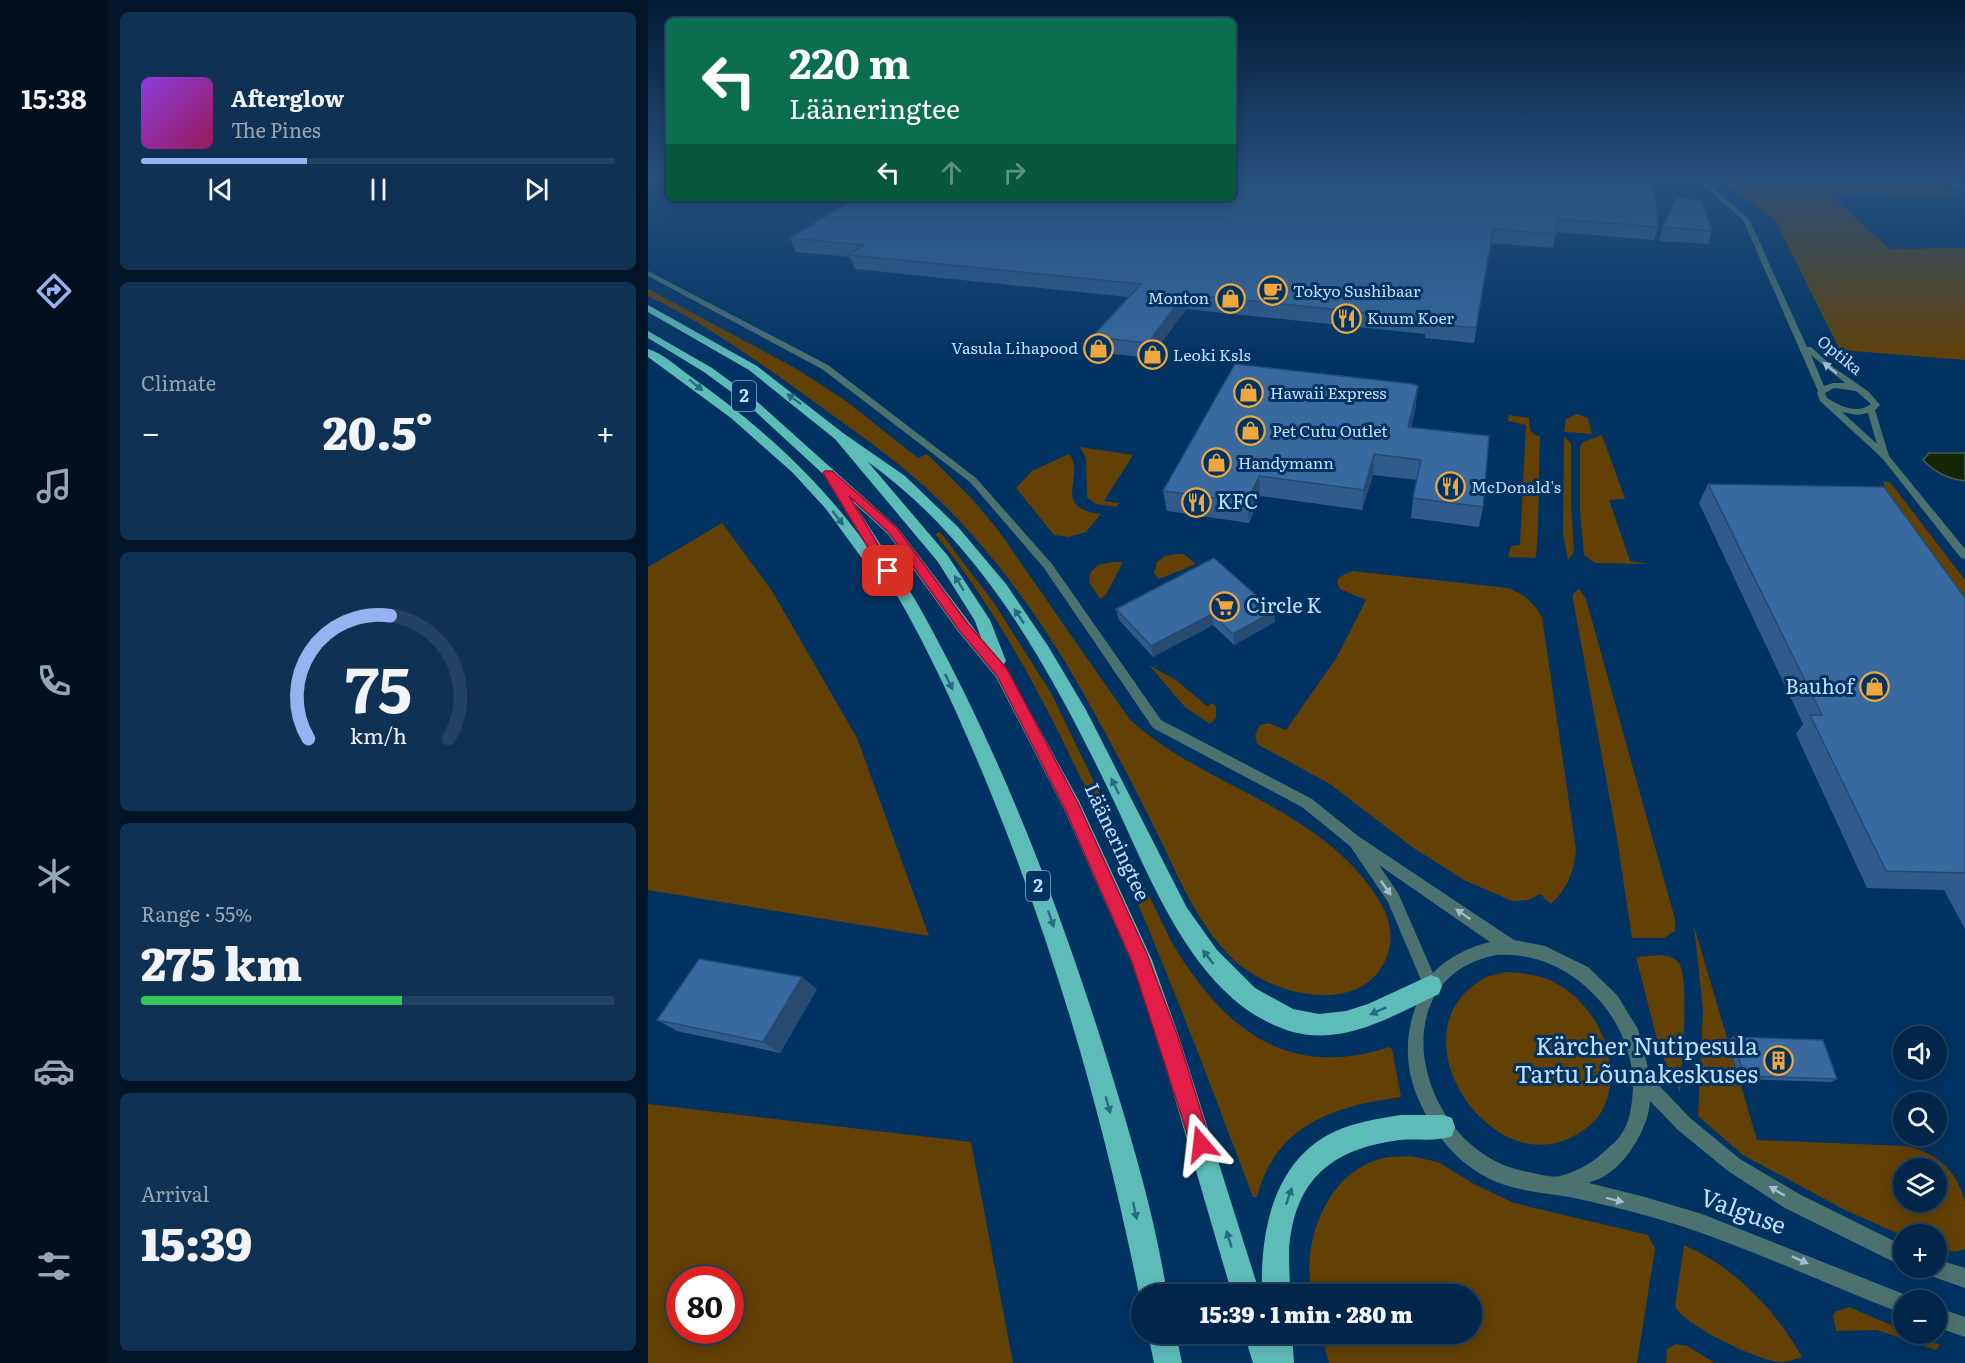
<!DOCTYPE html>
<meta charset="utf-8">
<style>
body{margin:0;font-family:Literata,serif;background:#0f3254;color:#f1f3f6;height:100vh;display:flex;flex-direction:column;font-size:22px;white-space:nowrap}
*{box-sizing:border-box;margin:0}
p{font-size:20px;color:#96a5b5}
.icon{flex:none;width:33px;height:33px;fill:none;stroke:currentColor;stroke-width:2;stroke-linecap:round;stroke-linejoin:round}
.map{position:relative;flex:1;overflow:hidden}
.panel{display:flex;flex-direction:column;gap:12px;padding:12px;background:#011529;width:540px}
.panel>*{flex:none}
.hud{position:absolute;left:18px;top:18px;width:570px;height:183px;border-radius:9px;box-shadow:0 3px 15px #0003,0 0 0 2px #234362;background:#0b6e4f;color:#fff;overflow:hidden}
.controls{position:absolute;left:1245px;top:1026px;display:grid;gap:12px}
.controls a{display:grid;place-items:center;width:54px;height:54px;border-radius:50%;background:#01264a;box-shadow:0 3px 15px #0003,0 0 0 2px #234362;font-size:30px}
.speed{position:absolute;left:18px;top:1266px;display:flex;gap:12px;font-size:30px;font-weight:700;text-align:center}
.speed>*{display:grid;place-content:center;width:78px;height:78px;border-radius:50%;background:#01264a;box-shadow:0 3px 15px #0003,0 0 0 2px #234362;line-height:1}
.speed .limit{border:9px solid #d22;background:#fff;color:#111}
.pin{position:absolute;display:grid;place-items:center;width:51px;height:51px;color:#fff;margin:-26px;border-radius:12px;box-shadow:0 3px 9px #0006}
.me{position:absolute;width:66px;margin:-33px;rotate:343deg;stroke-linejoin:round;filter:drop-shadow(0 0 4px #0008)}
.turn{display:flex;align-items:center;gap:21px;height:126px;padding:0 24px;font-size:27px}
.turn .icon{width:78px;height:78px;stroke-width:2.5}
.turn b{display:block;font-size:42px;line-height:51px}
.lanes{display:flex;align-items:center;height:57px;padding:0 24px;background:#0003;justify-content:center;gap:30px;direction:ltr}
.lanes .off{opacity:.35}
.big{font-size:45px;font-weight:800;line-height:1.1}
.panel .tile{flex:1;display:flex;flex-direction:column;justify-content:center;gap:9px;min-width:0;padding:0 21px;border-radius:9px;background:#0f3254}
.panel .dial{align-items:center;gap:0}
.dial svg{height:156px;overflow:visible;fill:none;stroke:#234362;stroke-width:7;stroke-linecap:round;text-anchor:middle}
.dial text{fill:#f1f3f6;stroke:none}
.song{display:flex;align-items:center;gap:18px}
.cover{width:72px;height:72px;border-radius:9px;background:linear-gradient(135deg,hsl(270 70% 55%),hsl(330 70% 35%))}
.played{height:6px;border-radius:3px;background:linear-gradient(90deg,#95b2f1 35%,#234362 35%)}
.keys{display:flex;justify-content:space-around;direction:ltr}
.heat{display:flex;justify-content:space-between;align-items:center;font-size:33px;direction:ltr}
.charge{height:9px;border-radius:4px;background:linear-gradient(90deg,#34c759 55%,#234362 0)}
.trip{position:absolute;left:483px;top:1284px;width:351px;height:60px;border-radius:30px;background:#01264a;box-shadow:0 3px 15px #0003,0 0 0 2px #234362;font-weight:800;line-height:60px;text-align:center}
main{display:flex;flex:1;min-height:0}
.menu{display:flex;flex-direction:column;width:108px;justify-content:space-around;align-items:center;background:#000f1e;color:#96a5b5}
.menu .icon{width:42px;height:42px}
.menu .current{color:#95b2f1}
.menu b{font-size:27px;color:#f1f3f6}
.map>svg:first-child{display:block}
.green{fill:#634004;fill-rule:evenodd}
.water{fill:#142604;stroke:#495d4e;stroke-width:1.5}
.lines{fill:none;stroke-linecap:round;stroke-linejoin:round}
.minor{fill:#4c7270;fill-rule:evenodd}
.trunk{fill:#5ebcb8;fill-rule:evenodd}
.wall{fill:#305b8a}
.shaded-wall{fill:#274a70}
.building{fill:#386aa0;stroke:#274a70;stroke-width:1.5}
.oneway{fill:#a1bed1}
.oneway2{fill:#266a84}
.route{fill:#e11d48;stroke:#92132f;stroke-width:1.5}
.labels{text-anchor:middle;stroke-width:6;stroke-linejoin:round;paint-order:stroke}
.far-poi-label{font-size:16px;fill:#c5defb;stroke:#013362;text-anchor:start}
.far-street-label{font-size:16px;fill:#c5defb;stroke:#013362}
.shield{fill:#013362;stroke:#8aabcd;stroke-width:1.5}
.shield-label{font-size:18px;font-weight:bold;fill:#c5defb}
.poi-label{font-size:20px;fill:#c5defb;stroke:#013362;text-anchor:start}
.street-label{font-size:20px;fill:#c5defb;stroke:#013362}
.near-poi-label{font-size:24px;fill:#c5defb;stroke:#013362;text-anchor:end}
.near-street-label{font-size:24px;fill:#c5defb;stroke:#013362}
</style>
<main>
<nav class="menu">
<b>15:38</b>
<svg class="icon current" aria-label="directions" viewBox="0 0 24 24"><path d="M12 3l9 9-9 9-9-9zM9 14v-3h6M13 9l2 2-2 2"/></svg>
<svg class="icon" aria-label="music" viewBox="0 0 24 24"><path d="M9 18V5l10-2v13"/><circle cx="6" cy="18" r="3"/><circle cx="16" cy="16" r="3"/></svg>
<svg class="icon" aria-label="phone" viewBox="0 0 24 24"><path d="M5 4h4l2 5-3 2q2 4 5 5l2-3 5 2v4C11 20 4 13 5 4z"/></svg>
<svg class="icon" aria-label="climate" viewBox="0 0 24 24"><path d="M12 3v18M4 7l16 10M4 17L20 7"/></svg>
<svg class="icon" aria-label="car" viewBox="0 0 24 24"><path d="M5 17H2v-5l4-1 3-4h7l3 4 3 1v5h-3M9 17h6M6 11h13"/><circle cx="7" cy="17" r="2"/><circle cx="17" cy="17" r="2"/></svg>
<svg class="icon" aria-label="filters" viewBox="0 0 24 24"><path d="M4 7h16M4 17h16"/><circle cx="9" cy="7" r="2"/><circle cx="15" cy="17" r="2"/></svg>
</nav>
<section class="panel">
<div class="tile">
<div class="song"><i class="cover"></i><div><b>Afterglow</b><p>The Pines</p></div></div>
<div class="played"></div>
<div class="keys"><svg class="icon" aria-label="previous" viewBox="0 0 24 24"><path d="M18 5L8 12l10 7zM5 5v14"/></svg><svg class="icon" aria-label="pause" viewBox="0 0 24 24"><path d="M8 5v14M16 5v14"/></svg><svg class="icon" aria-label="next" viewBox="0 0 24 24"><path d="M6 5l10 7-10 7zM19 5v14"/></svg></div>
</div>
<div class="tile"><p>Climate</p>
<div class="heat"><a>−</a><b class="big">20.5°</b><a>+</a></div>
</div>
<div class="tile dial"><svg viewBox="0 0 100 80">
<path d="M14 69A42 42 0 1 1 86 69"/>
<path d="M14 69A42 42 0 0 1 56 6" stroke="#95b2f1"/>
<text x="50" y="56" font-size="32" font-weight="700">75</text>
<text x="50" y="72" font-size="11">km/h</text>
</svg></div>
<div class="tile"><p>Range · 55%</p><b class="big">275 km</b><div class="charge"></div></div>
<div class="tile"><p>Arrival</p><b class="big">15:39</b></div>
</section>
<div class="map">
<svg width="1317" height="1363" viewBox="0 0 1317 1363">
<rect width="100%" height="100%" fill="#013362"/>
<path class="green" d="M1066 176H1280L1317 195 1182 194 1242 249 1317 248V360L1192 350 1127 220Z
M0 289 147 368 198 401 270 458 279 454 325 500 350 530 482 720C558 788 670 806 729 897 742 916 747 938 738 959 712 1018 623 995 586 960 547 923 528 870 504 823 485 784 464 745 443 707 399 626 344 548 276 486 238 452 195 423 154 393 105 358 54 322 0 296Z
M929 414 940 418 944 434 916 432 918 419Z
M861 415 881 418 882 430 887 435 892 436C891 453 891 553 887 558L860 557 863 546 872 545 878 425 860 421Z
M954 435 977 499 961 500 982 561 1001 564 947 563 936 555 932 511V447L935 442Z
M916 437 923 443V503L926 552 920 560 915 533Z
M432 447 485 455 456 501 471 503 469 507 448 504 439 497 438 458Z
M421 454C439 475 401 508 453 514L438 532 420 537 406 535 368 488 384 471Z
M1235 482H1242L1317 580V607L1245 507Z
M74 523 124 591 209 738 281 936 0 890V567Z
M292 532 346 603 403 693 524 943C575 1028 639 1081 741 1047L744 1049 753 1097C686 1106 627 1125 609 1197H605C549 1050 495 903 425 762 386 681 344 604 287 534Z
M528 554H536L548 564 511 579 506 573 509 562 517 556Z
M465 562H475L458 595 452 599 441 582 442 573 450 565Z
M704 571 860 588C876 594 886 603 894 617L928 850C926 872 919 889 903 904L892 894 880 900 864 901 816 880 764 847 682 784 609 744 607 735 612 725 620 723 638 730 689 657 718 600 692 589 689 582 691 577Z
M931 589 938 599 1027 919V931L1016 938H984L968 832 925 600V594Z
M501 665 528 680 559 706 565 703 568 707V718L562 724 537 707Z
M1046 926 1109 1140 1256 1146C1287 1151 1309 1170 1317 1202 1317 1216 1317 1235 1317 1249L1307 1252 1289 1249 1288 1234 1255 1236 1197 1210 1095 1155 1050 1116 1055 1010ZM1256 1168H1288V1202H1256Z
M1012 955C1020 956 1028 957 1032 965 1041 983 1034 1069 1032 1092L1012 1051 988 957Z
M859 972C877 973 895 975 911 985 952 1009 977 1067 954 1111 946 1124 933 1133 920 1139 839 1175 746 1034 833 980 840 975 851 974 859 972Z
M0 1104 323 1142 365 1363H0ZM32 1280H82V1330H32Z
M763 1156 790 1162 826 1184 866 1203 1000 1235 1007 1249 989 1363H681L673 1334H824V1294H664C653 1243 678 1172 735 1158 744 1156 754 1157 763 1156Z
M1036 1245C1086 1267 1127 1309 1154 1357 1146 1359 1139 1363 1131 1362 1111 1361 1033 1324 1027 1306Z
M1201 1307 1255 1330 1256 1334H1264L1292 1345 1288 1350 1229 1330 1188 1331 1185 1316 1187 1312Z
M1028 1344 1039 1346 1067 1363H1018L1019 1349Z"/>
<path class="water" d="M1281 453H1317V481C1298 478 1288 473 1275 460Z"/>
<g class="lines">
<path class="minor" d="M1045 176H1051L1101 219 1159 347H1163L1185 367 1221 392 1232 405 1227 410 1241 456 1317 549V559L1313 558 1234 458 1172 401 1169 393 1170 391 1095 220ZM1163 355 1197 383H1185L1176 386ZM1186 388 1208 391 1223 404C1209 415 1192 406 1179 398L1177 393ZM1194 412 1209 415 1220 413 1229 444Z
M1288 176H1295L1317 188V192Z
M0 271 180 365 328 478 404 564 513 720 664 799 710 836 866 940 897 946 940 967 969 995 990 1029 1002 1076 1042 1118 1092 1159 1151 1194 1256 1246V1267L1137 1208 1080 1171 1030 1130 1002 1101C1001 1126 980 1162 958 1175 953 1179 946 1180 941 1183L997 1197 1054 1214 1263 1297 1265 1300H1256V1314C1182 1286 1111 1252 1036 1227 1000 1215 963 1206 926 1198 906 1194 884 1193 864 1187 818 1175 787 1139 769 1096 754 1059 758 1023 776 987L740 902 702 846 654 807 505 728 396 568 322 482 174 369 0 276ZM731 865 842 942C821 947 800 957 785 973L750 893ZM848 955C920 949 987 1017 985 1089 984 1105 982 1123 972 1136 969 1141 963 1145 959 1149 946 1162 931 1171 912 1176 904 1178 890 1174 881 1172 772 1155 726 979 848 955Z
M1288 1259 1317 1268V1288L1280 1275 1277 1268H1288Z
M1288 1307 1317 1317V1337L1288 1327Z"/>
<path class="trunk" d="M0 305 109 366 195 433 257 476 310 527 358 584 400 646 438 710 539 908 569 950 607 988 645 1009 671 1014 698 1011 720 1004 783 975 791 978 794 986 791 994C746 1015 697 1046 645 1032 547 1004 503 878 463 795 440 747 416 700 389 655 345 581 290 512 220 462L300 556 342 620 358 661 356 664 431 801 504 960 531 1037 612 1294H584L509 1037 483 961 416 809 348 677 310 631 240 534 206 503C232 545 261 586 284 630 358 767 414 914 460 1062 483 1137 507 1216 519 1294H494V1299L491 1294C456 1120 408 951 340 786 309 711 275 636 232 567L226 570 221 568 178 509 144 472 83 418 0 357V349C15 353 29 367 42 376 109 423 169 477 217 543L183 487 186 484 97 402 56 372 0 338V331L64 368 105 398 250 528 333 638 327 621 290 562 187 439 101 370 0 312Z
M753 1115H795L804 1118 807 1127 804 1136C785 1143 764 1137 745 1141 679 1151 645 1184 641 1253 641 1267 642 1281 642 1294H614C612 1237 623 1168 678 1136 701 1123 727 1119 753 1115Z
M500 1334H528L534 1363H506Z
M596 1334H644L646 1363H605Z"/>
</g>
<path class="wall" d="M585 176 1010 227 1006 240 908 232 905 248 843 243 826 343 777 338V334L538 309 502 358 447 352 444 337 481 297 207 269 202 257 148 252 142 238Z
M1015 227 1064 231 1060 244 1011 241Z
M768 405 763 428 835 507 831 527 763 518 765 498 769 480 725 475 714 510 612 496 601 523 519 511 515 491Z
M1060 484 1317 598V929L1296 890 1219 888 1148 734 1155 724 1051 503Z
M468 609 626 611 627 622 586 645 565 625 505 657 471 620Z
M169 989 132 1053 29 1031 9 1020Z
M1085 1037 1189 1079 1183 1082 1091 1079 1080 1040Z"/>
<path class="shaded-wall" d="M536 294 538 309 502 358 500 343Z
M770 386 768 405 758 447 760 427Z
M726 454 725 475 714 510 716 490Z
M611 476 612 496 601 523 599 502Z
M626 611 627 622 586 645 585 634Z
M564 614 565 625 505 657 503 646Z
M154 977 169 989 132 1053 115 1042Z"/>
<path class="building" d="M585 176H1005L1010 227 909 219 908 234 845 229 828 328 779 323V319L536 294 500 343 444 337 493 284 201 255 216 245 142 238 209 198H585Z
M1028 198 1054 200 1064 231 1015 227Z
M587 364 765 384 770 386 760 427 841 436 835 507 765 498 773 460 726 454 716 490 611 476 599 502 515 491Z
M1060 484 1236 487 1317 598V873L1238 871 1162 715H1174Z
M566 558 626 611 585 634 564 614 503 646 468 609Z
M51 959 154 977 115 1042 9 1020Z
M1085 1037 1175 1040 1189 1079 1096 1076Z"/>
<defs><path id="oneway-solid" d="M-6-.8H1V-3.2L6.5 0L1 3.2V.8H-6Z" transform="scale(1.5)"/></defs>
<g class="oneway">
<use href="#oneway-solid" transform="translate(1182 368) rotate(-141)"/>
<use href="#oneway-solid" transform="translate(738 888) rotate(55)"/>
<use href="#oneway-solid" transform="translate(815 914) rotate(-145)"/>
<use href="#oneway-solid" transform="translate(1129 1191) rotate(-149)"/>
<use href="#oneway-solid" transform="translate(967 1200) rotate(14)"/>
<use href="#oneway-solid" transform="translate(1152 1260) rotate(24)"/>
</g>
<g class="oneway2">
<use href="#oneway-solid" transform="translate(48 385) rotate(39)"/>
<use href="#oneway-solid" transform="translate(146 399) rotate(-144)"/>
<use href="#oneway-solid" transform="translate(190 518) rotate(52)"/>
<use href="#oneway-solid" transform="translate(311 583) rotate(-122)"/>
<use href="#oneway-solid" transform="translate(371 616) rotate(-124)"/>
<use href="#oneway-solid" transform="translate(301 682) rotate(64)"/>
<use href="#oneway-solid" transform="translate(467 786) rotate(-116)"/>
<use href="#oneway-solid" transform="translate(403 919) rotate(71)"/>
<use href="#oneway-solid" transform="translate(560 957) rotate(-128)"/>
<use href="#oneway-solid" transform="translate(730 1011) rotate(156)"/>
<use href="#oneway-solid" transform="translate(460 1105) rotate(74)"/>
<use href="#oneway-solid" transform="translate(641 1196) rotate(-71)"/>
<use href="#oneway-solid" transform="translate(487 1211) rotate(78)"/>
<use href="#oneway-solid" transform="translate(581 1239) rotate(-107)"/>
</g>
<linearGradient id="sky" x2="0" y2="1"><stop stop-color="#011c36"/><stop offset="0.48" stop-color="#27507c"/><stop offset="1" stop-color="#27507c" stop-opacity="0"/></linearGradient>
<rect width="1317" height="367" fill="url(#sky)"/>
<path class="route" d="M177 471H184L249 528 320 624 359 669 430 803 499 954 530 1037 563 1144 560 1152 553 1155 545 1152 484 962 417 809 349 676 311 630 241 533 201 496 246 571 240 575 236 574 175 473Z"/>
<defs>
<symbol id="cafe-ring" viewBox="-11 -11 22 22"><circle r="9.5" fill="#013362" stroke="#efa73d" stroke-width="1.5"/><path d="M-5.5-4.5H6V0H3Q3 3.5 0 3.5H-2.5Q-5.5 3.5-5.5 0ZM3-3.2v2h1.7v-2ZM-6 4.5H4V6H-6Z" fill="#efa73d"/></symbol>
<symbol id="shop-ring" viewBox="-11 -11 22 22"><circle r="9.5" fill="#013362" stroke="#efa73d" stroke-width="1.5"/><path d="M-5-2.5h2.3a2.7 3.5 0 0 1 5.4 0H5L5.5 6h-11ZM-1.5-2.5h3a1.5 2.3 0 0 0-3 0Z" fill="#efa73d"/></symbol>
<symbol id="restaurant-ring" viewBox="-11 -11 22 22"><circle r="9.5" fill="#013362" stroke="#efa73d" stroke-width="1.5"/><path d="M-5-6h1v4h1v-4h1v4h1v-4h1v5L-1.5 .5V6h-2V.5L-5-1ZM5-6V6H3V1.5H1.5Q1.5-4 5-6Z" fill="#efa73d"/></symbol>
<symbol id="supermarket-ring" viewBox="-11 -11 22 22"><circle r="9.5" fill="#013362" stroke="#efa73d" stroke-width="1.5"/><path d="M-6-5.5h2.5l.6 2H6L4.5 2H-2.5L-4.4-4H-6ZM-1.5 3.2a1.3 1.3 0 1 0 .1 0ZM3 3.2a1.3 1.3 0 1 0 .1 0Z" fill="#efa73d"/></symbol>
<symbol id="building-ring" viewBox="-11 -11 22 22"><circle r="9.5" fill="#013362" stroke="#efa73d" stroke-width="1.5"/><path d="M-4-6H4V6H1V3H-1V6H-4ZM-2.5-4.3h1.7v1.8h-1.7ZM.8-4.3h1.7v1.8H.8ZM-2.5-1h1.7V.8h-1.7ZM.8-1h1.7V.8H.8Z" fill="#efa73d"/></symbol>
</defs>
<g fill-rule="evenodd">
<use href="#cafe-ring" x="608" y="274" width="33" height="33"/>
<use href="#shop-ring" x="566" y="282" width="33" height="33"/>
<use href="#restaurant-ring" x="682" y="302" width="33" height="33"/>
<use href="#shop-ring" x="434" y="332" width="33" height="33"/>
<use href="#shop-ring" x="488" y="338" width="33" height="33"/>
<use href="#shop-ring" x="584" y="376" width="33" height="33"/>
<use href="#shop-ring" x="586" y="414" width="33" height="33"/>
<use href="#shop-ring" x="552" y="446" width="33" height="33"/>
<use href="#restaurant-ring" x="786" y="470" width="33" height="33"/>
<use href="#restaurant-ring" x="532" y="486" width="33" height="33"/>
<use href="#supermarket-ring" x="560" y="590" width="33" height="33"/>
<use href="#shop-ring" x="1210" y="670" width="33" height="33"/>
<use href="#building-ring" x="1114" y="1044" width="33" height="33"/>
</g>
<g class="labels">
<g class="far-poi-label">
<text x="645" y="297">Tokyo Sushibaar</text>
<text x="561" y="304" text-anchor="end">Monton</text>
<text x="719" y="324">Kuum Koer</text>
<text x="430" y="354" text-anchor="end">Vasula Lihapood</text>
<text x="525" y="361">Leoki Ksls</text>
<text x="622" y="399">Hawaii Express</text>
<text x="624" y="437">Pet Cutu Outlet</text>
<text x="590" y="469">Handymann</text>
<text x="823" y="493">McDonald's</text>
</g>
<g class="far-street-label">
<text transform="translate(1192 355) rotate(39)" y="6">Optika</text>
</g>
<g class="shield">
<rect x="84" y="381" width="24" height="30" rx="4.5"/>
<rect x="378" y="871" width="24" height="30" rx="4.5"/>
</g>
<g class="shield-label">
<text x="96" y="402">2</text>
<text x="390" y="892">2</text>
</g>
<g class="poi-label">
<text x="569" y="509">KFC</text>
<text x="598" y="613">Circle K</text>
<text x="1206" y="694" text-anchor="end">Bauhof</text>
</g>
<g class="street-label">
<text transform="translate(469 842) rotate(65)" y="7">Lääneringtee</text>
</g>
<g class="near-poi-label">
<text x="1110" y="1055">Kärcher Nutipesula<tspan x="1110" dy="28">Tartu Lõunakeskuses</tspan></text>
</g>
<g class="near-street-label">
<text transform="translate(1095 1212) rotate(20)" y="8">Valguse</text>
</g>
</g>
</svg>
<div class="controls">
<a><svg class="icon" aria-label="sound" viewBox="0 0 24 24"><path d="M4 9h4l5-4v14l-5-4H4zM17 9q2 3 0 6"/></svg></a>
<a><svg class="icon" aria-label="search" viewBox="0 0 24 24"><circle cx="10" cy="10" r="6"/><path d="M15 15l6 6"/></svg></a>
<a><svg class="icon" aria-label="layers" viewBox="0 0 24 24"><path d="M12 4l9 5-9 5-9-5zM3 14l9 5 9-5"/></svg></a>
<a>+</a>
<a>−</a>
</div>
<div class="speed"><div class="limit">80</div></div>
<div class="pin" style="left:240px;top:571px;background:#d93025"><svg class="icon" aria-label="arrive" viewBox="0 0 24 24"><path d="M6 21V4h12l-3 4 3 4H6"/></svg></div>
<svg class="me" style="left:553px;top:1144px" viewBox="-20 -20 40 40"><path d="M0-17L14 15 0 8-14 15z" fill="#e11d48" stroke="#fff" stroke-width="4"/></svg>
<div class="trip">15:39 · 1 min · 280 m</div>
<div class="hud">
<div class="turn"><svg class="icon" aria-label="left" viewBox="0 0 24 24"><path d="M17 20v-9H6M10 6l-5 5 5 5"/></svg><div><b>220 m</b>Lääneringtee</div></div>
<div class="lanes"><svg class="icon" aria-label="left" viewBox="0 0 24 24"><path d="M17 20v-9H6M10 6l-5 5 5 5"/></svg><svg class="icon off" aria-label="ahead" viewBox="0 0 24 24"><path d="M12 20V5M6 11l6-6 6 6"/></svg><svg class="icon off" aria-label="right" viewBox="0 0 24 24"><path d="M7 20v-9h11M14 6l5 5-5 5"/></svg></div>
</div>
</div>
</main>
